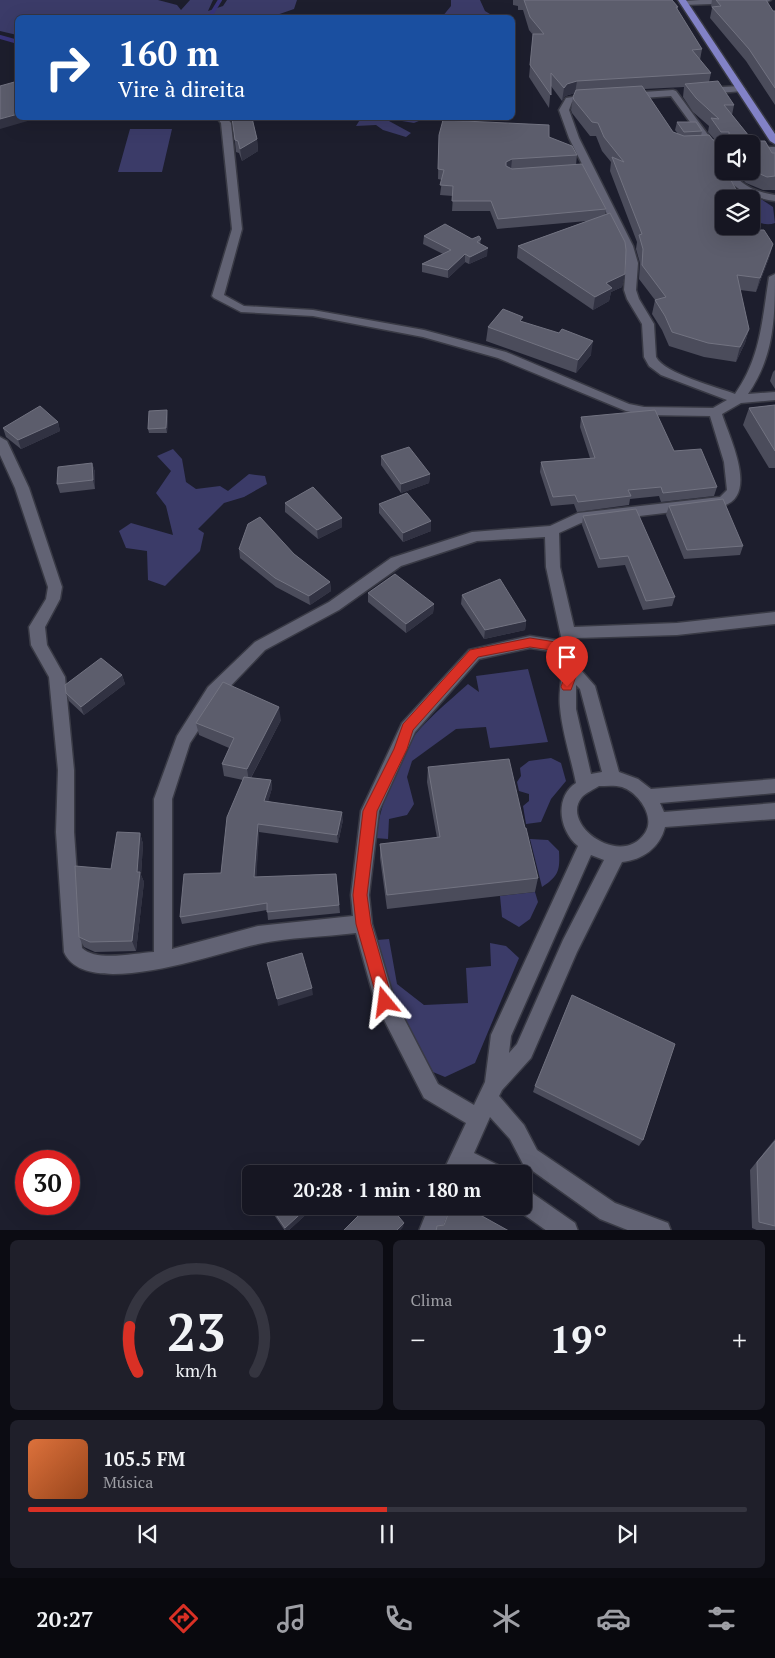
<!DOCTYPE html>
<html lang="pt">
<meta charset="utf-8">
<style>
body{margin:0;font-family:"PT Serif",serif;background:#1f1f2a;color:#f1f3f6;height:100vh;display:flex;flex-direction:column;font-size:19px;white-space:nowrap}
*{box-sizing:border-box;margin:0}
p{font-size:16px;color:#9e9fa5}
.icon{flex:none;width:28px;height:28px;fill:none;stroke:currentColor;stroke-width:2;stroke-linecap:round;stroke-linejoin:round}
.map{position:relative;height:1230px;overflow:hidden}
.side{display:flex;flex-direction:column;gap:10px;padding:10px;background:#0c0c13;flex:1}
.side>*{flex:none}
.banner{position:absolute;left:15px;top:15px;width:500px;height:105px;border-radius:8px;box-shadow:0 5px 20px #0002,0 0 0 1px #353540;background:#1a4fa0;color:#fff;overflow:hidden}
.controls{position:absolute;left:715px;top:135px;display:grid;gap:10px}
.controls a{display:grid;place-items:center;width:45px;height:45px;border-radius:8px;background:#161622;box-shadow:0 5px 20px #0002,0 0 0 1px #353540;font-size:25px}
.speed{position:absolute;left:15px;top:1150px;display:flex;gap:10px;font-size:25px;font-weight:700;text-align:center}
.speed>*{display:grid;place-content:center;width:65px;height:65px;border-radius:50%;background:#161622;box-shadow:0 5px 20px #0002,0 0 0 1px #353540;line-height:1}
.speed .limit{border:8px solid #d22;background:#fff;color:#111}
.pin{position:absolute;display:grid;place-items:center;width:42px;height:42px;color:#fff;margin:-51px -21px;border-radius:50% 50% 50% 0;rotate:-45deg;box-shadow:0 0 5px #0007}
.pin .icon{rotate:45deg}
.me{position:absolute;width:55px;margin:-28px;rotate:344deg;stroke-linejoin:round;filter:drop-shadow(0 0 4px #0008)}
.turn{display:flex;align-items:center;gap:18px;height:105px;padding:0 20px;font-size:22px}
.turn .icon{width:65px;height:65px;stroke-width:2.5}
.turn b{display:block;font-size:35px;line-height:42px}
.big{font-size:38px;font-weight:700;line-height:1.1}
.side .tile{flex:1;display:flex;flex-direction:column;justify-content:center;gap:8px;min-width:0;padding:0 18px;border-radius:8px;background:#1f1f2a}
.side .dial{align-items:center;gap:0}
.dial svg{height:130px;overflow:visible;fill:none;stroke:#353540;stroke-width:7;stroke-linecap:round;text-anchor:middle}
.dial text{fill:#f1f3f6;stroke:none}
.song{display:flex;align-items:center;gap:15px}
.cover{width:60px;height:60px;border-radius:8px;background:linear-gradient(135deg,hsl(20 70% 55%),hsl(20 70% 35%))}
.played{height:5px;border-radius:2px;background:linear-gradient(90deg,#d93025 50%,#353540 50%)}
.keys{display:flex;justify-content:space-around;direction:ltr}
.heat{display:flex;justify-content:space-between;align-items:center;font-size:28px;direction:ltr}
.side .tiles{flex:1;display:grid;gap:10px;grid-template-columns:1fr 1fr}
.tile:last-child{grid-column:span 2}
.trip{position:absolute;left:242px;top:1165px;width:290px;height:50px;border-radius:8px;background:#161622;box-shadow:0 5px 20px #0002,0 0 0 1px #353540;font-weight:700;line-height:50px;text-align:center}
.menu{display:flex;height:80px;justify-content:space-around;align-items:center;background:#09090e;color:#9e9fa5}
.menu .icon{width:35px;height:35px}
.menu .active{color:#d93025}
.menu b{font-size:22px;color:#f1f3f6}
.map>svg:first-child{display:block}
.green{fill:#3b3b68}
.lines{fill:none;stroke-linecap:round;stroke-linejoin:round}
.stream{stroke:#383379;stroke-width:4}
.minor-casing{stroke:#393a45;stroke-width:3}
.major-casing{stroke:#393a45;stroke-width:3}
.minor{fill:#626374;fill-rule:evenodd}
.major{fill:#8282c7;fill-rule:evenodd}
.wall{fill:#4b4c5b;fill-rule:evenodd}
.shaded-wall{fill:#313242}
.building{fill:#5c5d6c;stroke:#727381}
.route{fill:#d93025;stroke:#8d1f18}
</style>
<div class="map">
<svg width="775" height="1231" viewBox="0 0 775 1231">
<rect width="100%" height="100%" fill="#1d1e2d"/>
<path class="green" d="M0 0H158L177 5 181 10 190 0H213L208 11 223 6 227 0H297L294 9 271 17 192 18 189 16 187 18H18L17 35 0 31Z
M451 0H480L485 11 495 17H442L451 6Z
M361 118H426L414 123 396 120 389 121 411 133 406 137 383 130 376 125 356 126Z
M130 129H172L162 172H118Z
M745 195 761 199 773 207 775 223C767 226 757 223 751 218V199L735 198Z
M173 449 182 459 186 482 196 489 220 486 228 491 249 474 265 476 267 484 244 497 224 503 198 529 204 533 200 551 165 586 148 580 147 551 126 548 119 531 131 523 173 535 166 506 156 493 171 471 157 456Z
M528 669 548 742 490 748 486 727 456 729 412 761 407 777 414 804 407 815 389 819 388 839 375 838C380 812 393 766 408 744 424 721 447 703 468 684L479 692 476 676Z
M551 758 561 763 566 781 551 799 541 822 526 824 523 806 529 801V794L519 791 517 782 521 776 520 768 529 761Z
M530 839 548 840 559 851C560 870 559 876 542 887Z
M535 892 538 902 530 919 519 927 502 917 500 896Z
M389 939 397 984 424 1005 468 1003 466 968 491 966 490 943 506 946 519 958 475 1063 445 1077 433 1072 399 1013 377 940Z"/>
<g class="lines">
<path class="stream" d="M209 18 220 0
M0 37 18 42"/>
<defs>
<path id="minor" d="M700 0H771L767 2 684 5 680 3 684 1Z
M740 86 745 89 743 91 705 94 700 91 705 88Z
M673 90 676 91 717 147H724V153L710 152 706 144 671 96 628 99 623 96 628 93Z
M593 94 598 97 596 99 572 102 569 110 579 138 633 246 638 263 636 290 639 299 654 324 656 357C665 374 717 387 735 394 761 357 762 320 769 277L775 274C775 319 774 356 748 394L775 392V400L741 403 722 414C729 437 759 495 723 506L581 523 559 533 560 567 574 627 677 623 775 612V624L677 635 576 638 580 669 595 686 619 772 638 779 651 789 775 779V793L660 803 664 812 775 803V819L665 827C660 848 642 860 622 862L577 952 531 1058 502 1090 499 1096 524 1125 537 1150 615 1203 668 1223 671 1231H630L600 1219 523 1164 510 1139 490 1117 474 1153 500 1166 503 1174H470L465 1171 464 1174H442L466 1123 424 1098 375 1002 356 933C324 937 289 937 258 944 219 952 85 1002 64 952L56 832 58 770 49 677 31 645 29 627 46 599 48 587 15 488 0 455V437L7 441 29 488 62 587 60 599 45 627 47 645 65 677 74 770V832L82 948C96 962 135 953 154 952V799L177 736 208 687 255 642 329 602 391 558 472 532 550 526 578 513 720 497 727 490 724 462 710 416 644 415 626 411 498 358 423 337 313 316 241 312 214 298 212 296 232 229 221 123 217 118H227L231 123 242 229 224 295 244 306 313 310 424 330 506 352 629 404 644 407 713 408 727 400 661 375 649 366 644 357 642 324 627 299 624 290 626 263 623 246 569 138 559 110 566 98ZM545 537 546 567 562 641 530 636 469 650 402 723 361 811 351 895 353 916 258 926 172 949V799L190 743 220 697 265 650 339 610 401 566 477 541ZM530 648 564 653C564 672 558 688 560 707 562 732 571 758 576 783 554 797 559 831 578 846L491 1035 485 1082 474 1105 438 1084 394 999 372 924 369 895 379 811 415 732 479 659ZM576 685 580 689 602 772 591 774 576 709ZM599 786C606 786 615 785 622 787 638 792 656 817 645 833 621 869 559 824 582 797 586 793 594 789 599 786ZM591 855 604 860 563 940 517 1044 509 1053 511 1036Z
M751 147H775V153H751Z
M722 169 724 171H731C743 187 757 192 775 195V201C751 197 735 191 721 171Z
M524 1190 532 1193 575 1223 578 1231H547L516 1209 515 1206H524Z
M429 1206H451L441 1231H419Z"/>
<path id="major" d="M678 0H686L775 134V144L770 141Z"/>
</defs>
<use href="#minor" class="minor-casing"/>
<use href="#major" class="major-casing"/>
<use href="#minor" class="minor"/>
<use href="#major" class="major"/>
</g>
<path class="wall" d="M513 0H672L678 7 677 10 702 49 700 60 711 73 709 82 734 105 732 115 753 141 772 153H775V190H763L746 183 734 171H751V144H724V171H726V172L759 230 773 244 769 258 756 292 740 290 749 329 745 343 736 362 704 357 669 346 662 330 652 314 655 300 639 279 640 263 636 249 637 242 610 171 611 162 602 151 596 136H590L572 113 571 110 573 97 575 93 565 96 562 101 551 86 549 108 529 77 533 35 529 30 523 10H518V6L513 5ZM684 87 683 97 693 112 709 126 708 132 715 140 701 136 702 131 677 122 675 130 678 134 673 132 644 89Z
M712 0H766L773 11H775V105L746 61 710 18 712 8 711 6Z
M231 118H252L257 139 258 151 242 161 239 153 236 152 233 123Z
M439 135 549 137 577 155 576 165 606 209 605 215 625 274 622 287 611 292 609 301 593 310 517 258 518 246 587 221 497 229 490 211H452L453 196 440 195 442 180 438 179Z
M424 236 472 239H481L480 244 487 256 469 264 465 262 448 278 422 272V264L443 254 423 244Z
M523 322 591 355 576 373 486 341 488 327Z
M775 370V389L770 381 773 372Z
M775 405V468H769L743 425 749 408Z
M168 415 167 433H149L148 429Z
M581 417 674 451 717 487 714 496 661 502 659 496 630 499 629 505 577 512 574 504 551 506 540 472 541 462 590 458 580 427Z
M58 422 60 431 21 449 6 437 3 428Z
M381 456 430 474 429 483 401 493 381 465Z
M92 463 95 472V489L60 493 57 484Z
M285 503 342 527 318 539 285 512Z
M379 504 431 521V531L403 542 379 513Z
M669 506 743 546 740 555 684 559 666 515Z
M583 516 675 597 672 606 643 610 625 565 598 568 582 525Z
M239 549 294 554 330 582 331 591 310 605 276 587 240 558Z
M368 593 434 604 433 613 406 633 368 602Z
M462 595 526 621 525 630 484 639 461 604Z
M122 675 125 684 84 715 69 701 66 693Z
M281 720 251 778 271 780 272 788 268 801 343 820 338 843 259 832 256 877 336 874 340 913 268 920 267 910 182 924 180 917 221 873 243 780 224 776 222 764 229 748 199 735 196 723Z
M428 767 525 828 538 878 535 892 387 909 380 858V844L437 838 427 782Z
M140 833 143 844 141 875 144 882 136 951 95 952 84 947 79 937 111 869Z
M535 1086 643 1140 639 1146 533 1092Z
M775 1139V1231H759L752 1228 750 1170Z
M268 1206H310L311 1210 288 1231H285Z"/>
<path class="shaded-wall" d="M577 81 575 93 565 96 562 101 564 88 567 84Z
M18 114V118H38L0 129V119Z
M257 139 258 151 242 161 240 149Z
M512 159 511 169 505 172 506 162Z
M773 244 769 258 756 292 760 278Z
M488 248 487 256 469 264 470 257Z
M465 254V262L448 278V270Z
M625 274 622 287 611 292 609 301 593 310 595 297 606 283Z
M749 329 745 343 736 362 740 347Z
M593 341 591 355 576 373 578 360Z
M167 410 168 415 167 433 166 428Z
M58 422 60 431 21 449 18 440Z
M92 463 95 472V489L93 480Z
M430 474 429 483 401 493V484Z
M342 518V527L318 539 317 530Z
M431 521V531L403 542V533Z
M330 582 331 591 310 605 309 596Z
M434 604 433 613 406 633V624Z
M526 621 525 630 484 639 485 630Z
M122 675 125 684 84 715 81 707Z
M279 707 281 720 249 781 247 769Z
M271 780 272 788 266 809 264 801Z
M342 812 343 820 338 843 337 835Z
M258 824 259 832 256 885 254 877Z
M140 833 143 844 141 875 144 882 136 951 132 941Z
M312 988 313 995 278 1006 277 999Z
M309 1206H310L311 1210 288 1231H286L285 1228Z
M404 1223 403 1227 400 1231H396Z"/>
<path class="building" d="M524 0H672L678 7H676L702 49 692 50 711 73 577 81 567 84 564 88 551 73V95L530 65 533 34H544L530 17Z
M716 0H766L773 11H775V88L749 49 712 7 721 6Z
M18 81V114L0 119V86Z
M718 81 734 105H724L753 141H765L772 153H775V176L767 177 751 170V144H724V156L723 158 724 160V163L720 162 724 168V171H726L741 199H724V226H751V216L759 230H764L773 244 760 278 737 275 749 329 740 347 708 343 672 332 665 316 655 300 666 297 642 265 643 249 639 235 642 234 612 157 624 162 604 137 598 123 592 122 574 100 573 97 576 90 642 86 673 132 684 136 709 135 713 140 727 141 729 139V132H721L711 118 719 119 696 98 685 84Z
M232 118H252L257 139 240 149 238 141 235 140Z
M443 120 549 125V137L572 146 577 155 512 159 506 162V166L512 169 582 164 606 209 498 219 491 201H452L453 186 440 185 444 170 438 169 439 135Z
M677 122H696L702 131 684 132Z
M610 213 625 242 626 250 625 274 606 283 612 288 595 297 518 246Z
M445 224 472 239 479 236 481 239 477 242 488 248 470 257 465 254 448 270 422 264 451 250 424 236Z
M503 309 523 317 520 321 559 333 562 329 593 341 578 360 488 327Z
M775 405V451L749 408Z
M40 406 58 422 18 440 3 428Z
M167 410 166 428 148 429 149 411Z
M655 410 674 451 701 449 717 487 663 493 661 487 628 490 631 496 578 502 575 495 553 497 541 462 595 458 581 417Z
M409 447 430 474 401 484 381 456Z
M92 463 93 480 57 484 58 467Z
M313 487 342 518 317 530 285 503Z
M407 493 431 521 403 533 379 504Z
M723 499 743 546 687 550 669 506Z
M636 509 675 597 646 601 628 556 600 559 583 516Z
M260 517 294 554 330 582 309 596 275 578 239 549 248 524Z
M395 574 434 604 406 624 368 593Z
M500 579 526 621 485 630 462 595Z
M101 658 122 675 81 707 66 693 65 685Z
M223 682 279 707 247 769 222 764 234 738 196 723Z
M509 759 525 828H526L538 878 387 895 380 844 440 837 428 767Z
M244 777 271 780 264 801 342 812 337 835 258 824 254 877 336 874 339 905 267 912V903L180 917 184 874 221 873 227 817Z
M117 832 140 833 137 872H140L132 941 90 942 79 937 75 866 111 869Z
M302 953 312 988 277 999 267 963Z
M572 995 675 1044 643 1140 535 1086Z
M775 1141V1226L759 1222 757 1162Z
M270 1206H309L285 1228Z
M368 1206H390L404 1223 396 1231H343Z
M451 1206H464L509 1231H436L437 1226 444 1225Z"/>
<path class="route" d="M530 638 575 645 578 671 571 690H563L561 687 566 671 565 652 530 647 478 657 413 730 407 749 377 811 367 895 371 924 393 1002 390 1007 385 1009 380 1007 378 1002 356 924 353 895 363 811 394 749 403 724 470 650Z"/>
</svg>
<div class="controls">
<a><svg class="icon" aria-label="sound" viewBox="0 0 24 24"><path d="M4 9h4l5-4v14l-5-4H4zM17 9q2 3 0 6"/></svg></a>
<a><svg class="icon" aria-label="layers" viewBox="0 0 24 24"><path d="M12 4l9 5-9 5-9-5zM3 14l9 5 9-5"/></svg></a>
</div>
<div class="speed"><div class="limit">30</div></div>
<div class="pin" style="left:567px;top:687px;background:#d93025"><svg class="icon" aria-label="arrive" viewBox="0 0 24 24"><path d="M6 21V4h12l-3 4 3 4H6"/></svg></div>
<svg class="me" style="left:385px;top:1002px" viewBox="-20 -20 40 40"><path d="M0-17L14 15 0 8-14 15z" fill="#d93025" stroke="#fff" stroke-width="4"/></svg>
<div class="trip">20:28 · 1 min · 180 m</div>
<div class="banner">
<div class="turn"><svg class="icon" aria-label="right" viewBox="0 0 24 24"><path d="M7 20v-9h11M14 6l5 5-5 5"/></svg><div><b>160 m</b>Vire à direita</div></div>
</div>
</div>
<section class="side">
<div class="tiles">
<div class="tile dial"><svg viewBox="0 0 100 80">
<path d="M14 69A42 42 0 1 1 86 69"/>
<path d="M14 69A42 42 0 0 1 9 41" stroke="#d93025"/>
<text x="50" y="56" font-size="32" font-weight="700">23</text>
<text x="50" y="72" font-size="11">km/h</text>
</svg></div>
<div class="tile"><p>Clima</p>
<div class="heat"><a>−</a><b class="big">19°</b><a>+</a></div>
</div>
<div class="tile">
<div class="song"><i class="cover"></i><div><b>105.5 FM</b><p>Música</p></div></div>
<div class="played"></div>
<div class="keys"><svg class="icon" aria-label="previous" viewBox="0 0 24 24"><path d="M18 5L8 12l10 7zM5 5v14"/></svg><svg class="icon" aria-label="pause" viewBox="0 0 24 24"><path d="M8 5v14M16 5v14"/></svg><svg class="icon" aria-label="next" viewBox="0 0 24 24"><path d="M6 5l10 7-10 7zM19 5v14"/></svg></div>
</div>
</div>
</section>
<nav class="menu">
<b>20:27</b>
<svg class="icon active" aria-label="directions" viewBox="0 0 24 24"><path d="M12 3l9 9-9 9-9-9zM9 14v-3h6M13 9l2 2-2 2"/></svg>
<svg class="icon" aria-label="music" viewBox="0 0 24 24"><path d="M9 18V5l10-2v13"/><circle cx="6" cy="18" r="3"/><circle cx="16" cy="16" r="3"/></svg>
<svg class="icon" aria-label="phone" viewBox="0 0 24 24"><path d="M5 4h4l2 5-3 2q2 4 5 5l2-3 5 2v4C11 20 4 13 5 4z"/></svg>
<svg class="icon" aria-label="climate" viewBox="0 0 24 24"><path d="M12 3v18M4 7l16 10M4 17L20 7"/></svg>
<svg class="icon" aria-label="car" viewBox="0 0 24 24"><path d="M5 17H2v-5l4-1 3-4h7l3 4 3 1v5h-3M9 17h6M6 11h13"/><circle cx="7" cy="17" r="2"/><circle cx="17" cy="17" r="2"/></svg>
<svg class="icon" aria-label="filters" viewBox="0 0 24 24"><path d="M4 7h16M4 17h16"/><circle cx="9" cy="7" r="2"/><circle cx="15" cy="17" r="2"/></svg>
</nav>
